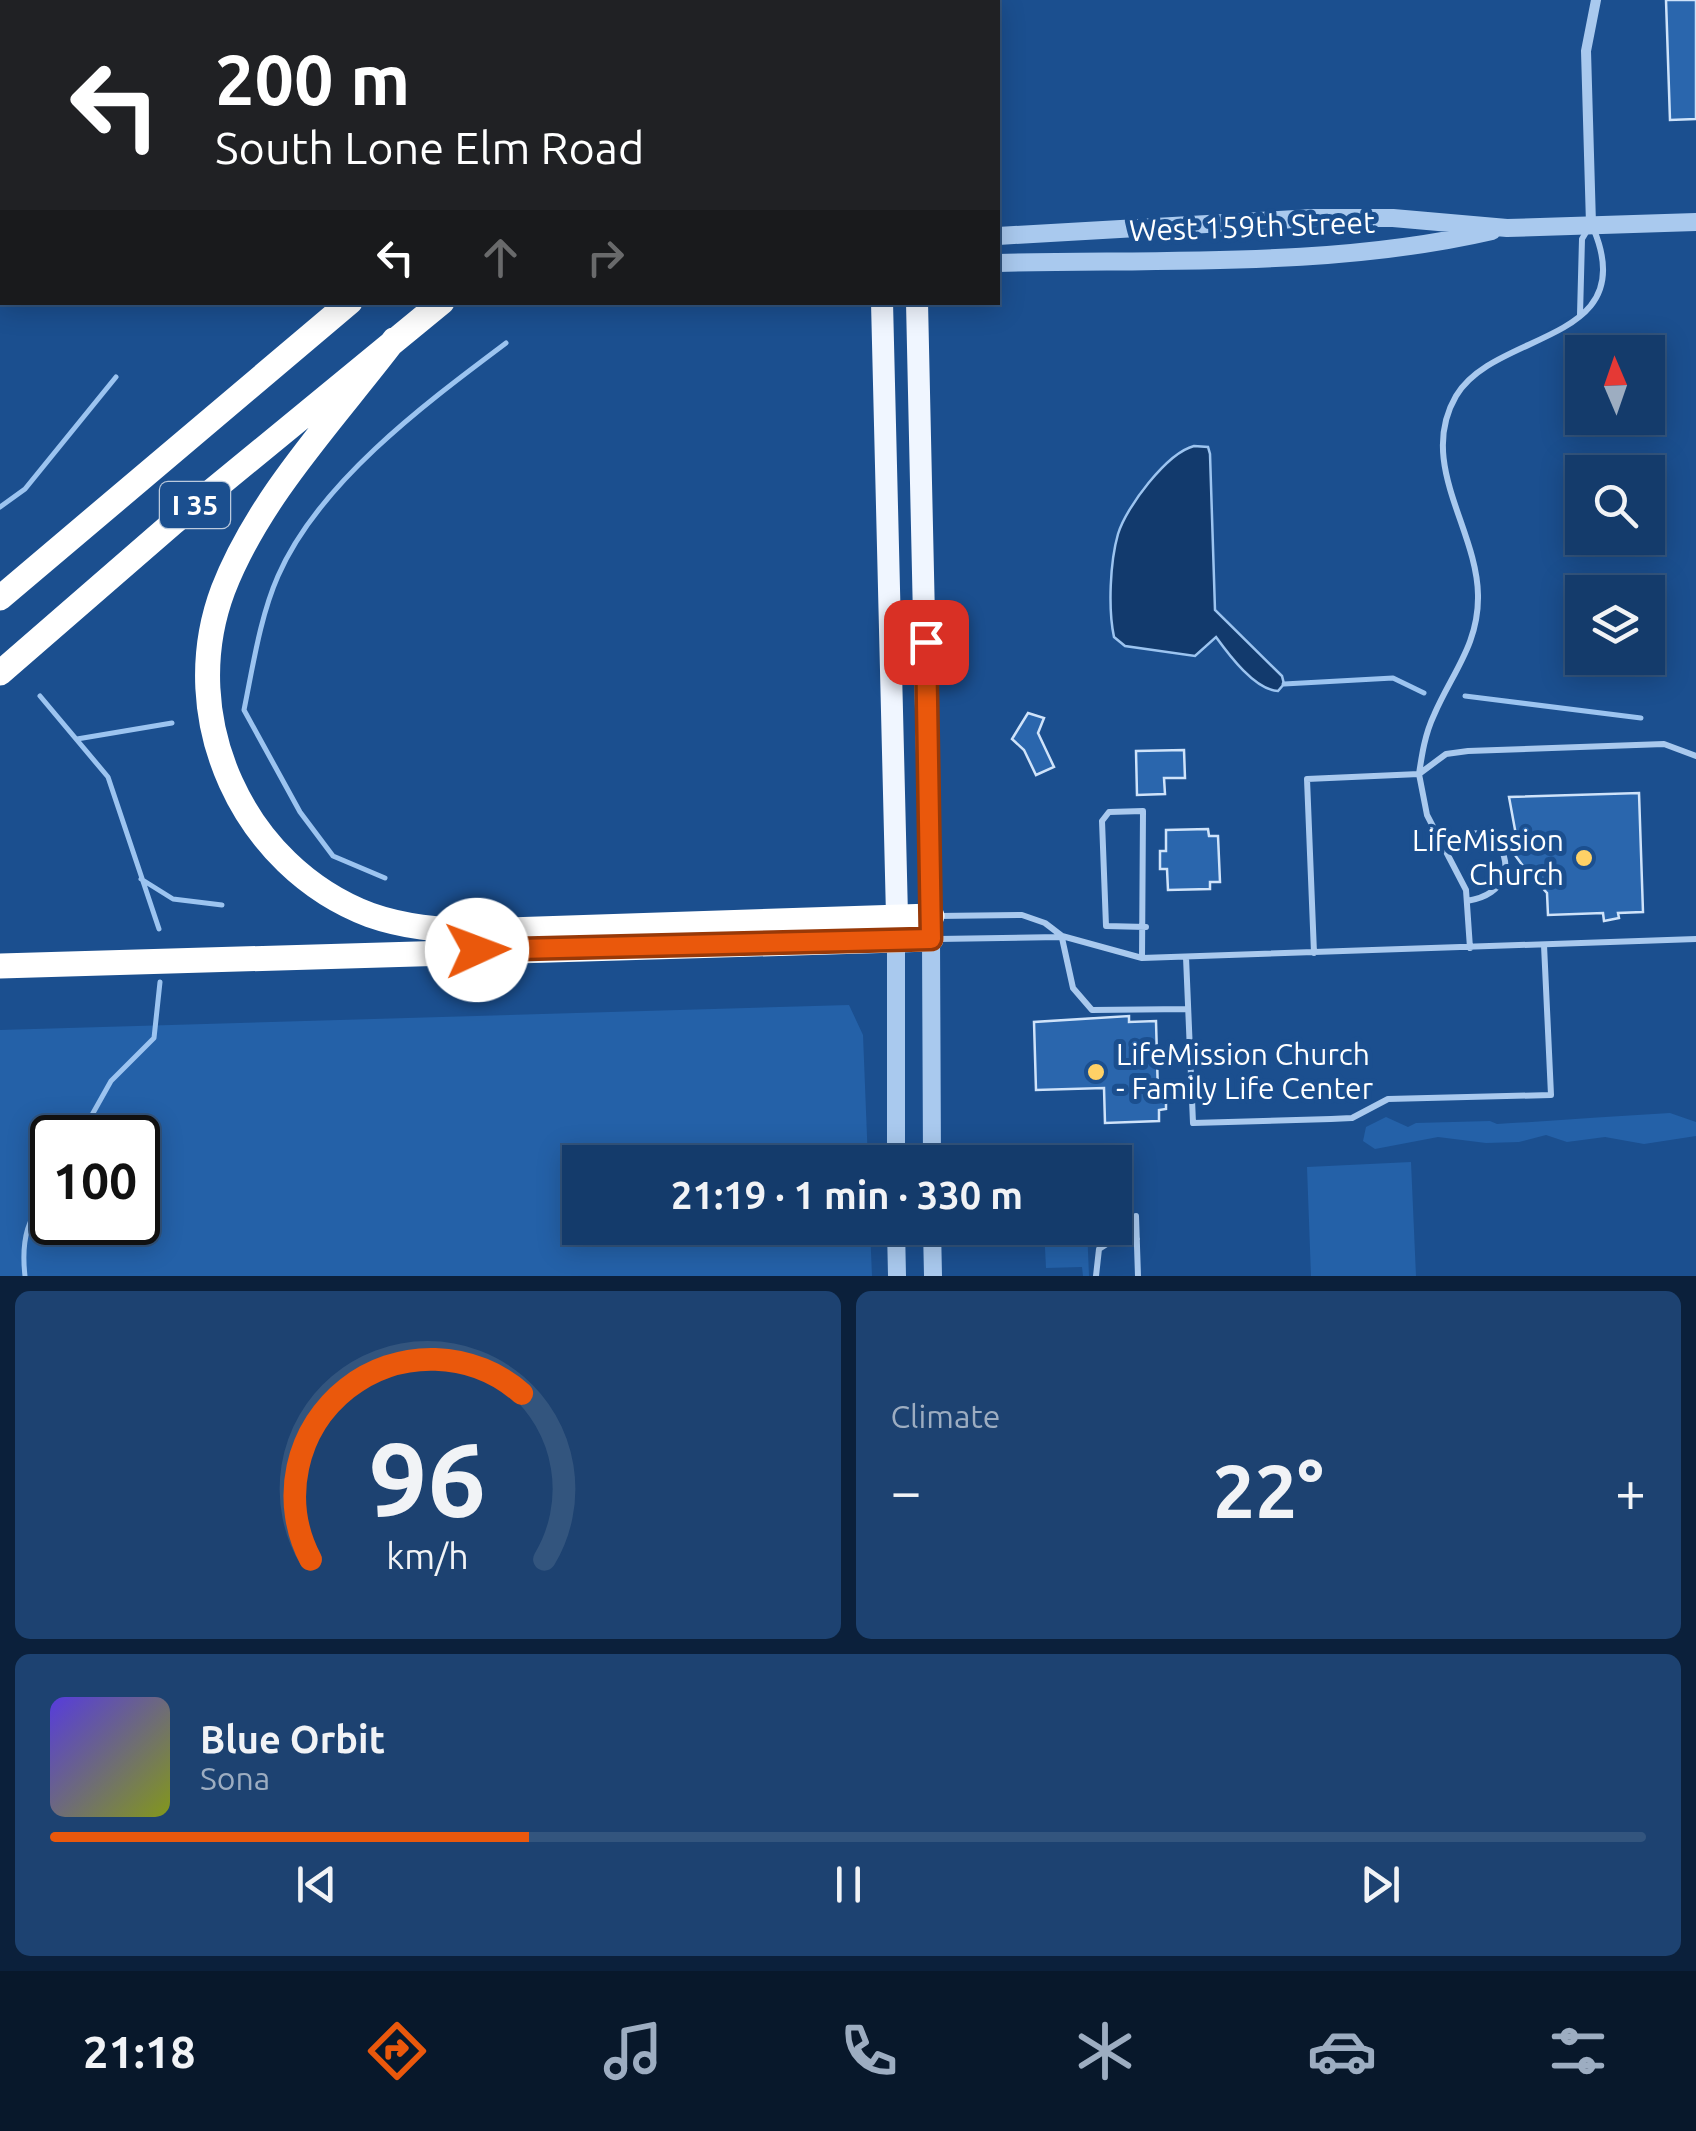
<!DOCTYPE html>
<meta charset="utf-8">
<style>
body{margin:0;font-family:Ubuntu,sans-serif;background:#1d4271;color:#f1f3f6;height:100vh;display:flex;flex-direction:column;font-size:38px;white-space:nowrap}
*{box-sizing:border-box;margin:0}
p{font-size:32px;color:#9dadc1}
.icon{flex:none;width:55px;height:55px;fill:none;stroke:currentColor;stroke-width:2;stroke-linecap:round;stroke-linejoin:round}
.map{position:relative;height:1276px;overflow:hidden}
.details{display:flex;flex-direction:column;gap:15px;padding:15px;background:#0b203b;flex:1}
.details>*{flex:none}
.guide{position:absolute;left:0px;top:0px;width:1000px;height:305px;box-shadow:0 5px 25px #0003,0 0 0 2px #33557e;background:#202124;color:#fff;overflow:hidden}
.needle{width:65px;rotate:358deg}
.buttons{position:absolute;left:1565px;top:335px;display:grid;gap:20px}
.buttons a{display:grid;place-items:center;width:100px;height:100px;border-radius:0px;background:#143b6b;box-shadow:0 5px 25px #0003,0 0 0 2px #33557e;font-size:50px}
.speed{position:absolute;left:30px;top:1115px;display:flex;gap:20px;font-size:50px;font-weight:700;text-align:center}
.speed>*{display:grid;place-content:center;width:130px;height:130px;border-radius:50%;background:#143b6b;box-shadow:0 5px 25px #0003,0 0 0 2px #33557e;line-height:1}
.speed .limit{border:5px solid #111;border-radius:15px;background:#fff;color:#111}
.pin{position:absolute;display:grid;place-items:center;width:85px;height:85px;color:#fff;margin:-42px;border-radius:20px;box-shadow:0 5px 15px #0006}
.me{position:absolute;width:110px;margin:-55px;rotate:88deg;stroke-linejoin:round;filter:drop-shadow(0 0 8px #0008)}
.turn{display:flex;align-items:center;gap:35px;height:210px;padding:0 50px;font-size:45px}
.turn .icon{width:130px;height:130px;stroke-width:2.5}
.turn b{display:block;font-size:70px;line-height:85px}
.lanes{display:flex;align-items:center;height:95px;padding:0 50px;background:#0003;justify-content:center;gap:50px;direction:ltr}
.lanes .off{opacity:.35}
.big{font-size:75px;font-weight:700;line-height:1.1}
.details .widget{flex:1;display:flex;flex-direction:column;justify-content:center;gap:15px;min-width:0;padding:0 35px;border-radius:15px;background:#1d4271}
.details .dial{align-items:center;gap:0}
.dial svg{height:260px;overflow:visible;fill:none;stroke:#33557e;stroke-width:7;stroke-linecap:round;text-anchor:middle}
.dial text{fill:#f1f3f6;stroke:none}
.song{display:flex;align-items:center;gap:30px}
.cover{width:120px;height:120px;border-radius:15px;background:linear-gradient(135deg,hsl(250 70% 55%),hsl(70 70% 35%))}
.played{height:10px;border-radius:5px;background:linear-gradient(90deg,#ea580c 30%,#33557e 30%)}
.keys{display:flex;justify-content:space-around;direction:ltr}
.heat{display:flex;justify-content:space-between;align-items:center;font-size:55px;direction:ltr}
.details .tiles{flex:1;display:grid;gap:15px;grid-template-columns:1fr 1fr}
.widget:last-child{grid-column:span 2}
.trip{position:absolute;left:562px;top:1145px;width:570px;height:100px;border-radius:0px;background:#143b6b;box-shadow:0 5px 25px #0003,0 0 0 2px #33557e;font-weight:700;line-height:100px;text-align:center}
.menu{display:flex;height:160px;justify-content:space-around;align-items:center;background:#08182b;color:#9dadc1}
.menu .icon{width:70px;height:70px}
.menu .active{color:#ea580c}
.menu b{font-size:45px;color:#f1f3f6}
.map>svg:first-child{display:block}
.green{fill:#2461a8;fill-rule:evenodd}
.water{fill:#123a6d;stroke:#9cc4f0;stroke-width:2.5}
.lines{fill:none;stroke-linecap:round;stroke-linejoin:round}
.stream{stroke:#9cc4f0;stroke-width:5}
.building{fill:#2a66ad;stroke:#cfe3fa;stroke-width:2.5}
.service{stroke:#a9c9ee;stroke-width:6}
.minor{stroke:#a9c9ee;stroke-width:10}
.tertiary{stroke:#a9c9ee;stroke-width:18}
.primary{stroke:#f0f6ff;stroke-width:22}
.motorway{stroke:#fff;stroke-width:25}
.route-casing{stroke:#983908;stroke-width:25}
.route{stroke:#ea580c;stroke-width:18}
.poi-dot{fill:#ffd166;stroke:#1b4f8f;stroke-width:4}
.labels{text-anchor:middle;stroke-width:10;stroke-linejoin:round;paint-order:stroke}
.shield{fill:#1b4f8f;stroke:#bbcadd;stroke-width:2.5}
.shield-label{font-size:28px;font-weight:bold;fill:#fff}
.street-label{font-size:30px;fill:#fff;stroke:#1b4f8f}
.poi-label{font-size:30px;fill:#fff;stroke:#1b4f8f;text-anchor:end}
</style>
<div class="map">
<svg width="1696" height="1276" viewBox="0 0 1696 1276">
<rect width="100%" height="100%" fill="#1b4f8f"/>
<path class="green" d="M849 1005 863 1035 868 1162H580V1228H870L872 1276H0V1030ZM52 1138H138V1222H52Z
M1670 1113 1696 1122V1136L1644 1144 1605 1137 1567 1142 1546 1135 1519 1142 1486 1143 1438 1137 1375 1149 1363 1141 1366 1127 1386 1117 1408 1127 1416 1123 1490 1121 1497 1124C1556 1121 1612 1116 1670 1113Z
M1411 1162 1416 1276H1311L1307 1167Z
M1044 1228H1087L1089 1276H1083L1082 1267 1046 1268Z"/>
<path class="water" d="M1194 446 1208 447 1210 454 1215 610 1282 676 1284 684 1278 691C1255 690 1229 655 1216 637L1195 656 1125 646 1114 637C1108 609 1110 562 1118 534 1126 507 1167 453 1194 446Z"/>
<g class="lines">
<path class="stream" d="M0 507 25 489 116 377
M1284 684 1393 678 1424 693
M40 696 108 777 159 929
M1465 696 1641 718
M77 739 172 723
M385 878 333 856 300 812 244 710C253 666 260 617 278 576 319 482 426 403 506 343
M141 879 173 899 222 905
M79 1138 111 1081 154 1038 160 982
M25 1276C21 1241 27 1214 52 1191"/>
</g>
<path class="building" d="M1666 0H1696V119L1670 120Z
M1028 713 1044 718 1038 733 1054 767 1036 775 1024 750 1012 739Z
M1184 750 1185 778H1164L1165 794 1137 795 1136 751Z
M1639 793 1643 912 1618 913 1619 918 1604 921 1603 913 1548 915 1547 893 1537 882H1527L1526 870 1504 840 1516 835 1509 797Z
M1208 829 1209 836H1218L1220 882H1210V889L1168 890 1167 869H1160V851H1166V830Z
M1129 1016V1022L1156 1021 1158 1095H1166V1109L1159 1110V1121L1105 1123 1104 1088 1036 1090 1034 1022Z"/>
<g class="lines">
<path class="service" d="M183 2V0
M1594 230C1641 344 1495 330 1456 396 1417 463 1477 528 1478 595 1479 644 1452 673 1434 715 1425 734 1422 754 1419 774L1446 754 1468 751 1664 744 1696 756
M1580 315 1582 239 1588 229
M1443 842 1468 833 1491 834C1517 863 1507 895 1467 901
M937 916 1022 915 1045 923 1062 936 1142 958 1696 939
M1062 938 1073 988 1092 1010 1188 1009
M938 939 1060 937
M1314 953 1307 779 1419 774 1427 815 1466 890 1470 948
M1186 957 1193 1123 1331 1119 1352 1118 1388 1099 1551 1095 1544 945
M1142 958 1143 811 1109 812 1102 821 1106 926 1146 927
M1136 1216 1138 1276
M1096 1276 1099 1249 1113 1240 1137 1239"/>
<path class="minor" d="M1591 224 1586 51 1596 0"/>
<path class="tertiary" d="M998 236 1312 218H1393L1507 228 1696 222
M998 263C1161 259 1332 268 1492 231
M0 293H2
M896 933V1162
M931 939 932 1162
M896 1228 897 1276
M932 1228 933 1276"/>
<path class="primary" d="M871 0V2
M905 0V2
M882 302 897 916
M917 302 931 934"/>
<path class="motorway" d="M729 2 732 0
M821 2 824 0
M394 340C334 419 259 497 223 590 175 718 243 867 370 915 404 927 439 930 475 931L932 916
M0 598 350 302
M0 673 174 522 442 302
M0 966 931 939"/>
</g>
<g class="lines">
<defs>
<path id="route" d="M477 950 931 939 926 642"/>
</defs>
<use href="#route" class="route-casing"/>
<use href="#route" class="route"/>
</g>
<g class="poi-dot">
<circle cx="1584" cy="858" r="10"/>
<circle cx="1096" cy="1072" r="10"/>
</g>
<g class="labels">
<rect class="shield" x="160" y="482" width="70" height="46" rx="8"/>
<g class="shield-label">
<text x="195" y="515">I 35</text>
</g>
<g class="street-label">
<text transform="translate(1252 227) rotate(-2)" y="10">West 159th Street</text>
</g>
<g class="poi-label">
<text x="1564" y="851">LifeMission<tspan x="1564" dy="34">Church</tspan></text>
<text x="1116" y="1065" text-anchor="start">LifeMission Church<tspan x="1116" dy="34">- Family Life Center</tspan></text>
</g>
</g>
</svg>
<div class="buttons">
<a><svg class="needle" viewBox="-14 -14 28 28"><path d="M0-13l5 13h-10z" fill="#e53935"/><path d="M0 13l5-13h-10z" fill="#9dadc1"/></svg></a>
<a><svg class="icon" aria-label="search" viewBox="0 0 24 24"><circle cx="10" cy="10" r="6"/><path d="M15 15l6 6"/></svg></a>
<a><svg class="icon" aria-label="layers" viewBox="0 0 24 24"><path d="M12 4l9 5-9 5-9-5zM3 14l9 5 9-5"/></svg></a>
</div>
<div class="speed"><div class="limit">100</div></div>
<div class="pin" style="left:926px;top:642px;background:#d93025"><svg class="icon" aria-label="arrive" viewBox="0 0 24 24"><path d="M6 21V4h12l-3 4 3 4H6"/></svg></div>
<svg class="me" style="left:477px;top:950px" viewBox="-20 -20 40 40"><circle r="19" fill="#fff"/><path d="M0-13L10 11 0 6-10 11z" fill="#ea580c"/></svg>
<div class="trip">21:19 · 1 min · 330 m</div>
<div class="guide">
<div class="turn"><svg class="icon" aria-label="left" viewBox="0 0 24 24"><path d="M17 20v-9H6M10 6l-5 5 5 5"/></svg><div><b>200 m</b>South Lone Elm Road</div></div>
<div class="lanes"><svg class="icon" aria-label="left" viewBox="0 0 24 24"><path d="M17 20v-9H6M10 6l-5 5 5 5"/></svg><svg class="icon off" aria-label="ahead" viewBox="0 0 24 24"><path d="M12 20V5M6 11l6-6 6 6"/></svg><svg class="icon off" aria-label="right" viewBox="0 0 24 24"><path d="M7 20v-9h11M14 6l5 5-5 5"/></svg></div>
</div>
</div>
<section class="details">
<div class="tiles">
<div class="widget dial"><svg viewBox="0 0 100 80">
<path d="M14 69A42 42 0 1 1 86 69"/>
<path d="M14 69A42 42 0 0 1 79 18" stroke="#ea580c"/>
<text x="50" y="56" font-size="32" font-weight="700">96</text>
<text x="50" y="72" font-size="11">km/h</text>
</svg></div>
<div class="widget"><p>Climate</p>
<div class="heat"><a>−</a><b class="big">22°</b><a>+</a></div>
</div>
<div class="widget">
<div class="song"><i class="cover"></i><div><b>Blue Orbit</b><p>Sona</p></div></div>
<div class="played"></div>
<div class="keys"><svg class="icon" aria-label="previous" viewBox="0 0 24 24"><path d="M18 5L8 12l10 7zM5 5v14"/></svg><svg class="icon" aria-label="pause" viewBox="0 0 24 24"><path d="M8 5v14M16 5v14"/></svg><svg class="icon" aria-label="next" viewBox="0 0 24 24"><path d="M6 5l10 7-10 7zM19 5v14"/></svg></div>
</div>
</div>
</section>
<nav class="menu">
<b>21:18</b>
<svg class="icon active" aria-label="directions" viewBox="0 0 24 24"><path d="M12 3l9 9-9 9-9-9zM9 14v-3h6M13 9l2 2-2 2"/></svg>
<svg class="icon" aria-label="music" viewBox="0 0 24 24"><path d="M9 18V5l10-2v13"/><circle cx="6" cy="18" r="3"/><circle cx="16" cy="16" r="3"/></svg>
<svg class="icon" aria-label="phone" viewBox="0 0 24 24"><path d="M5 4h4l2 5-3 2q2 4 5 5l2-3 5 2v4C11 20 4 13 5 4z"/></svg>
<svg class="icon" aria-label="climate" viewBox="0 0 24 24"><path d="M12 3v18M4 7l16 10M4 17L20 7"/></svg>
<svg class="icon" aria-label="car" viewBox="0 0 24 24"><path d="M5 17H2v-5l4-1 3-4h7l3 4 3 1v5h-3M9 17h6M6 11h13"/><circle cx="7" cy="17" r="2"/><circle cx="17" cy="17" r="2"/></svg>
<svg class="icon" aria-label="filters" viewBox="0 0 24 24"><path d="M4 7h16M4 17h16"/><circle cx="9" cy="7" r="2"/><circle cx="15" cy="17" r="2"/></svg>
</nav>
